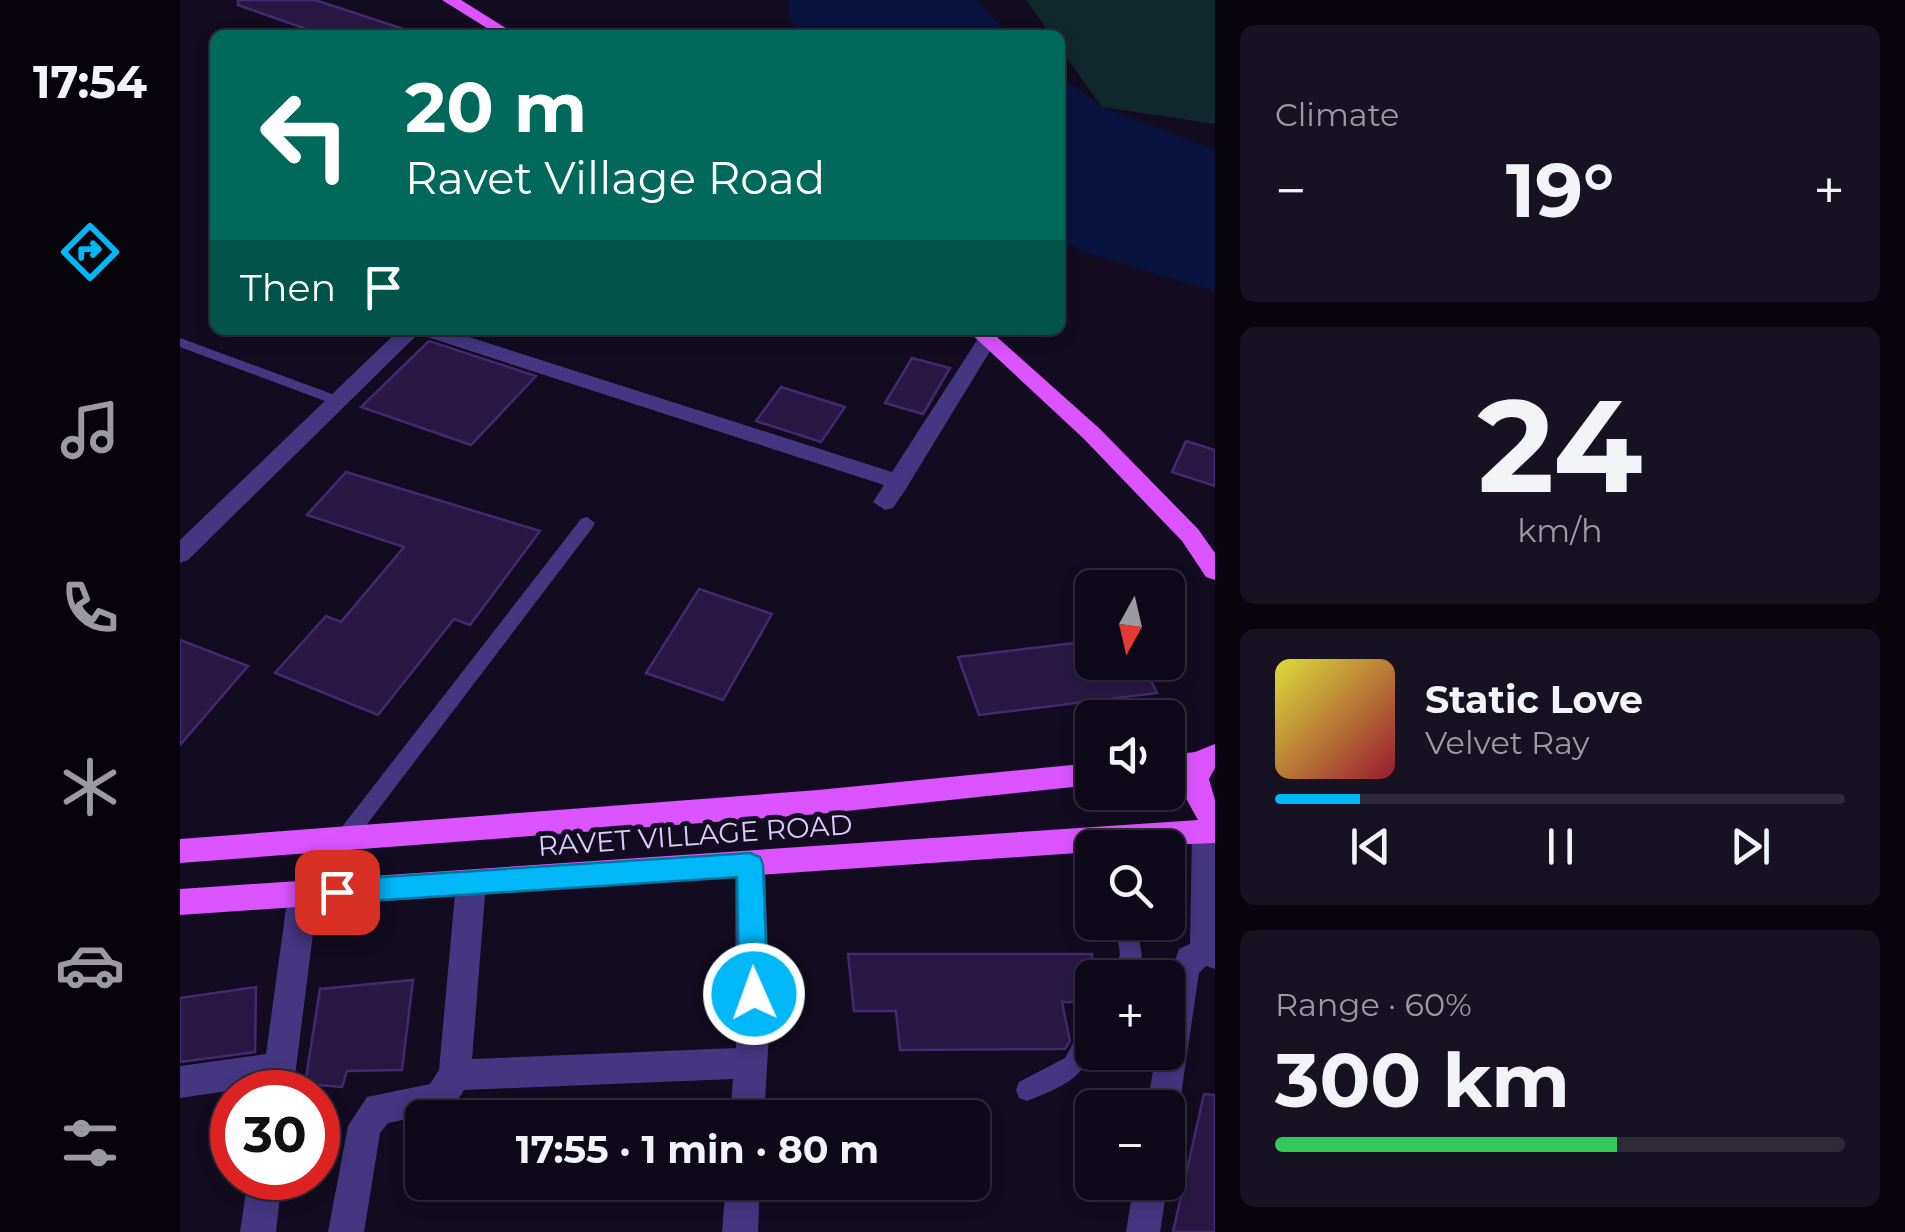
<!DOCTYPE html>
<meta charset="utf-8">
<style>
body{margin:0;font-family:Montserrat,sans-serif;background:#171222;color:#f1f3f6;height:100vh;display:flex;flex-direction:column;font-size:38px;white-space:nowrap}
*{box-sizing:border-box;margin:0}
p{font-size:32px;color:#9b9aa2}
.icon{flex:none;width:55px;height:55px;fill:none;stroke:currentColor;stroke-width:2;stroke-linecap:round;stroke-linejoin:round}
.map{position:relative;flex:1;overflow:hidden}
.drawer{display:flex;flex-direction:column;gap:25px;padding:25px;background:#08050e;width:690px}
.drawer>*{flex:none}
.top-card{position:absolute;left:30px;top:30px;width:855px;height:305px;border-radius:15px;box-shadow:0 5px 15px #0003,0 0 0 2px #2e2a38;background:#00695c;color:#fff;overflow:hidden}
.needle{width:65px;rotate:188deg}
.controls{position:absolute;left:895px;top:570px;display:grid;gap:20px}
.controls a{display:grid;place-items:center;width:110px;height:110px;border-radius:15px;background:#0e0919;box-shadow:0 5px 15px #0003,0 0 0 2px #2e2a38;font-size:50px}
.speed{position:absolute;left:30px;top:1070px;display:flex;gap:20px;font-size:50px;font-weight:700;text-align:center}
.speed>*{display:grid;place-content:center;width:130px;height:130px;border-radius:50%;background:#0e0919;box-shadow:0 5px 15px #0003,0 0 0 2px #2e2a38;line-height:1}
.speed .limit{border:15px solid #d22;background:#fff;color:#111}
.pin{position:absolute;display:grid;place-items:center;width:85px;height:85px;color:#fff;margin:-42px;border-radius:20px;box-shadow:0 5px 15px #0006}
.me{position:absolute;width:110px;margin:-55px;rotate:358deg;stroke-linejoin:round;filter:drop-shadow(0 0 8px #0008)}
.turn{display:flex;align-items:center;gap:35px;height:210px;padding:0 30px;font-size:45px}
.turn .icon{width:130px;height:130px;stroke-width:2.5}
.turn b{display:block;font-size:70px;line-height:85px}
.then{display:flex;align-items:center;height:95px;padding:0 30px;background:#0003;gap:20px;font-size:38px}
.big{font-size:75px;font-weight:700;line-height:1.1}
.drawer .tile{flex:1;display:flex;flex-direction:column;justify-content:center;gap:15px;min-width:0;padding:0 35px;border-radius:15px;background:#171222}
.drawer .dial{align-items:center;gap:0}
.dial b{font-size:130px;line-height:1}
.song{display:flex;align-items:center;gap:30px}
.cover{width:120px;height:120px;border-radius:15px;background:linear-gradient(135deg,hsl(60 70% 55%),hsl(350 70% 35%))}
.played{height:10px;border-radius:5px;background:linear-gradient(90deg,#00b7f8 15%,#2e2a38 15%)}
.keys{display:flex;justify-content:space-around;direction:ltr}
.heat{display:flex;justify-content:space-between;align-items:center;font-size:55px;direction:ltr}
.charge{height:15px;border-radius:8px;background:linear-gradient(90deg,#34c759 60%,#2e2a38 0)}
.trip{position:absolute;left:225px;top:1100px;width:585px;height:100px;border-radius:15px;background:#0e0919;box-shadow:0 5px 15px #0003,0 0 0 2px #2e2a38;font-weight:700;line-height:100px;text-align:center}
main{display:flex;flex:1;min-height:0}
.menu{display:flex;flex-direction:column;width:180px;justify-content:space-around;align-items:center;background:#06040a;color:#9b9aa2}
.menu .icon{width:70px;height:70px}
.menu .on{color:#00b7f8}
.menu b{font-size:45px;color:#f1f3f6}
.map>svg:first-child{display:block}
.green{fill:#0f282b}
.water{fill:#08133f}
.building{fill:#281843;stroke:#432970;stroke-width:2.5}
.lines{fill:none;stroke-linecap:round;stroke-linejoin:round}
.service{fill:#453682;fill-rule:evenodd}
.minor{fill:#453682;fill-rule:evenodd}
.primary{fill:#db54ff;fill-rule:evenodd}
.route{fill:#00b7f8;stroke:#0077a1;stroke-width:2.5}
.labels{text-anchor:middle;stroke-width:10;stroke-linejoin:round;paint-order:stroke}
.street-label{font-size:28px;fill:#dbcdff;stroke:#130c21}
</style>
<main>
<nav class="menu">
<b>17:54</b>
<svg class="icon on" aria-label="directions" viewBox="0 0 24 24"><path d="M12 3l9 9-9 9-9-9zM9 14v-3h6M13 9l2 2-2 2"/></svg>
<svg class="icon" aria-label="music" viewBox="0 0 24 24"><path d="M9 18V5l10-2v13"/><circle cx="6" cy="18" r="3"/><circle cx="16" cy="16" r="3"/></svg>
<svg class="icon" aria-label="phone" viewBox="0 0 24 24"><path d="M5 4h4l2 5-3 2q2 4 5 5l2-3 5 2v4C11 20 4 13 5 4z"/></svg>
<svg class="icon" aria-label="climate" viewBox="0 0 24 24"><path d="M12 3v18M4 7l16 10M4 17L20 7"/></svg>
<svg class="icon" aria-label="car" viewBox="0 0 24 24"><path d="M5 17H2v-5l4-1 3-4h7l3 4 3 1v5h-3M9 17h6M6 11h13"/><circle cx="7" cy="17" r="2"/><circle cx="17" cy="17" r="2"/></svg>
<svg class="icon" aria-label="filters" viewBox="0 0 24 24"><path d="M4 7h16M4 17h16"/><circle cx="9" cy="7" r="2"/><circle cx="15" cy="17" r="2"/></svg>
</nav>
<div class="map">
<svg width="1035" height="1232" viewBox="0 0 1035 1232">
<rect width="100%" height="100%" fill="#130c21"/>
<path class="green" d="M846 0H1035V124L922 107 880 48V35H871Z"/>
<path class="water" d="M609 0H797L829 35H620L609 17Z
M880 76 922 107 1035 150V291L904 252 880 240Z"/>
<path class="building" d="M58 0H135L224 29 223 35H143L58 5Z
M249 341 356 376 291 445 181 407Z
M732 358 770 368 743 414 705 403Z
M601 387 665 407 641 442 576 421Z
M1006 441 1035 450V486L992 472Z
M166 472 360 531 290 625 274 619 198 715 95 673 146 616 161 622 224 547 127 515Z
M519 589 592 614 543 700 466 673Z
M0 640 68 666 0 745Z
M912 641V662H962L977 693 799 715 778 657Z
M668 954H912V1002H882L890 1041 885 1049 720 1050 716 1011H674Z
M233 980 222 1070 167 1071 162 1087 125 1084 140 989Z
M76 987 75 1052 0 1062V998Z
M1024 1094 1035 1095V1232H993Z"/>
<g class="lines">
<path class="service" d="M0 338 163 398 166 401 163 404H153L0 347Z
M407 517 415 523 413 527 172 844 165 847 158 844 155 838 158 832 401 519Z
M935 922H956L962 956 951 978H929L940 955Z
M912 1020C915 1073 894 1082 847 1101L839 1098 836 1090 839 1082 885 1058 904 1023Z"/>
<path class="minor" d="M219 330H267L712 472 801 334H815L818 338 727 487 713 508 705 510 693 502 704 485 238 334 8 560 0 563V540Z
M1026 819 1035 822V969L1026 966 1019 973 999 1108 995 1119 988 1122V1108H967L976 1052H988V980L999 949 1010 944 1012 831 1016 822Z
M570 852 580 856 585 865 590 1017 584 1118H550L553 1079 284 1090 271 1110 208 1123 200 1133 184 1232H148L168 1126 187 1097 250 1084 259 1070 276 883 281 874 291 870 301 874 306 883 292 1059 556 1048 555 865 560 856Z
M123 881 133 885 138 894 113 1092H81V1086L0 1098V1066L86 1054 108 894 113 885Z
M68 1178H102L96 1232H60Z
M546 1182H580L578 1232H542Z
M954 1182 988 1181 980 1232H946Z"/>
<path class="primary" d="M262 0H281L337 35H318Z
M787 330H809L920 429 1018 529 1035 553V580L1026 577 1002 541 904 439Z
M1035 744V768L1029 779 1035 800V843L912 848V852L0 915V889L1018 820 1003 793 1002 776 988 777V755L1015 752Z
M912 763V785L638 814 0 863V839L638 790Z"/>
</g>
<path class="route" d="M570 853 580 857 583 865 588 994 584 1004 574 1007 563 1004 559 994 557 877 157 903 147 900 143 892 147 883 157 880Z"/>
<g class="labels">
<g class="street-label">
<text transform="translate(515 835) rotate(-4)" y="10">RAVET VILLAGE ROAD</text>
</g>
</g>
</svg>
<div class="controls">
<a><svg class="needle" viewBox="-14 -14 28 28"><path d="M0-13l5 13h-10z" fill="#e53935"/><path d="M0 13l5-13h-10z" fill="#9b9aa2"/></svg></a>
<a><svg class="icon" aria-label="sound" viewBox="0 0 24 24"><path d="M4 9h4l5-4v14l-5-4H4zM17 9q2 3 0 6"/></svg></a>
<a><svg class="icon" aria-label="search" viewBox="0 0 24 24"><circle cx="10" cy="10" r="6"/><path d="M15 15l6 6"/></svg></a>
<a>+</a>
<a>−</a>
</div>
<div class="speed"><div class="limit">30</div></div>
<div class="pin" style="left:157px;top:892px;background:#d93025"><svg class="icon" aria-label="arrive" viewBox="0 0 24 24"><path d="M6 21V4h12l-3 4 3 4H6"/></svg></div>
<svg class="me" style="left:574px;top:994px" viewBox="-20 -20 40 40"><circle r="17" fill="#00b7f8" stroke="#fff" stroke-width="3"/><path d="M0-11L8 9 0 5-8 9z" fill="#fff"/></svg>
<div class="trip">17:55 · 1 min · 80 m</div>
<div class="top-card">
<div class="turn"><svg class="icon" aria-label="left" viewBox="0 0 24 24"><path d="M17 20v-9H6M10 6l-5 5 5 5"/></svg><div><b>20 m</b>Ravet Village Road</div></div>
<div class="then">Then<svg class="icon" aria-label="arrive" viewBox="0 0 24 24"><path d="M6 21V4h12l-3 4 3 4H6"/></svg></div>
</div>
</div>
<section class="drawer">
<div class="tile"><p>Climate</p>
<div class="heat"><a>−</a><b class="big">19°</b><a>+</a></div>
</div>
<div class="tile dial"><b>24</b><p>km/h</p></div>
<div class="tile">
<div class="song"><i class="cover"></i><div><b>Static Love</b><p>Velvet Ray</p></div></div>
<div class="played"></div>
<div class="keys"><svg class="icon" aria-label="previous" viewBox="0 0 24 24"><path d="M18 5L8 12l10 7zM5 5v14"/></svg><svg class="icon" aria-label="pause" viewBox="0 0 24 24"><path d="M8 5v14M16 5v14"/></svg><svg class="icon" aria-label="next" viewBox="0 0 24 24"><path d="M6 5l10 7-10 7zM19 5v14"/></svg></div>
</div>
<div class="tile"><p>Range · 60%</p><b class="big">300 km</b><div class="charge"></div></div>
</section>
</main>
